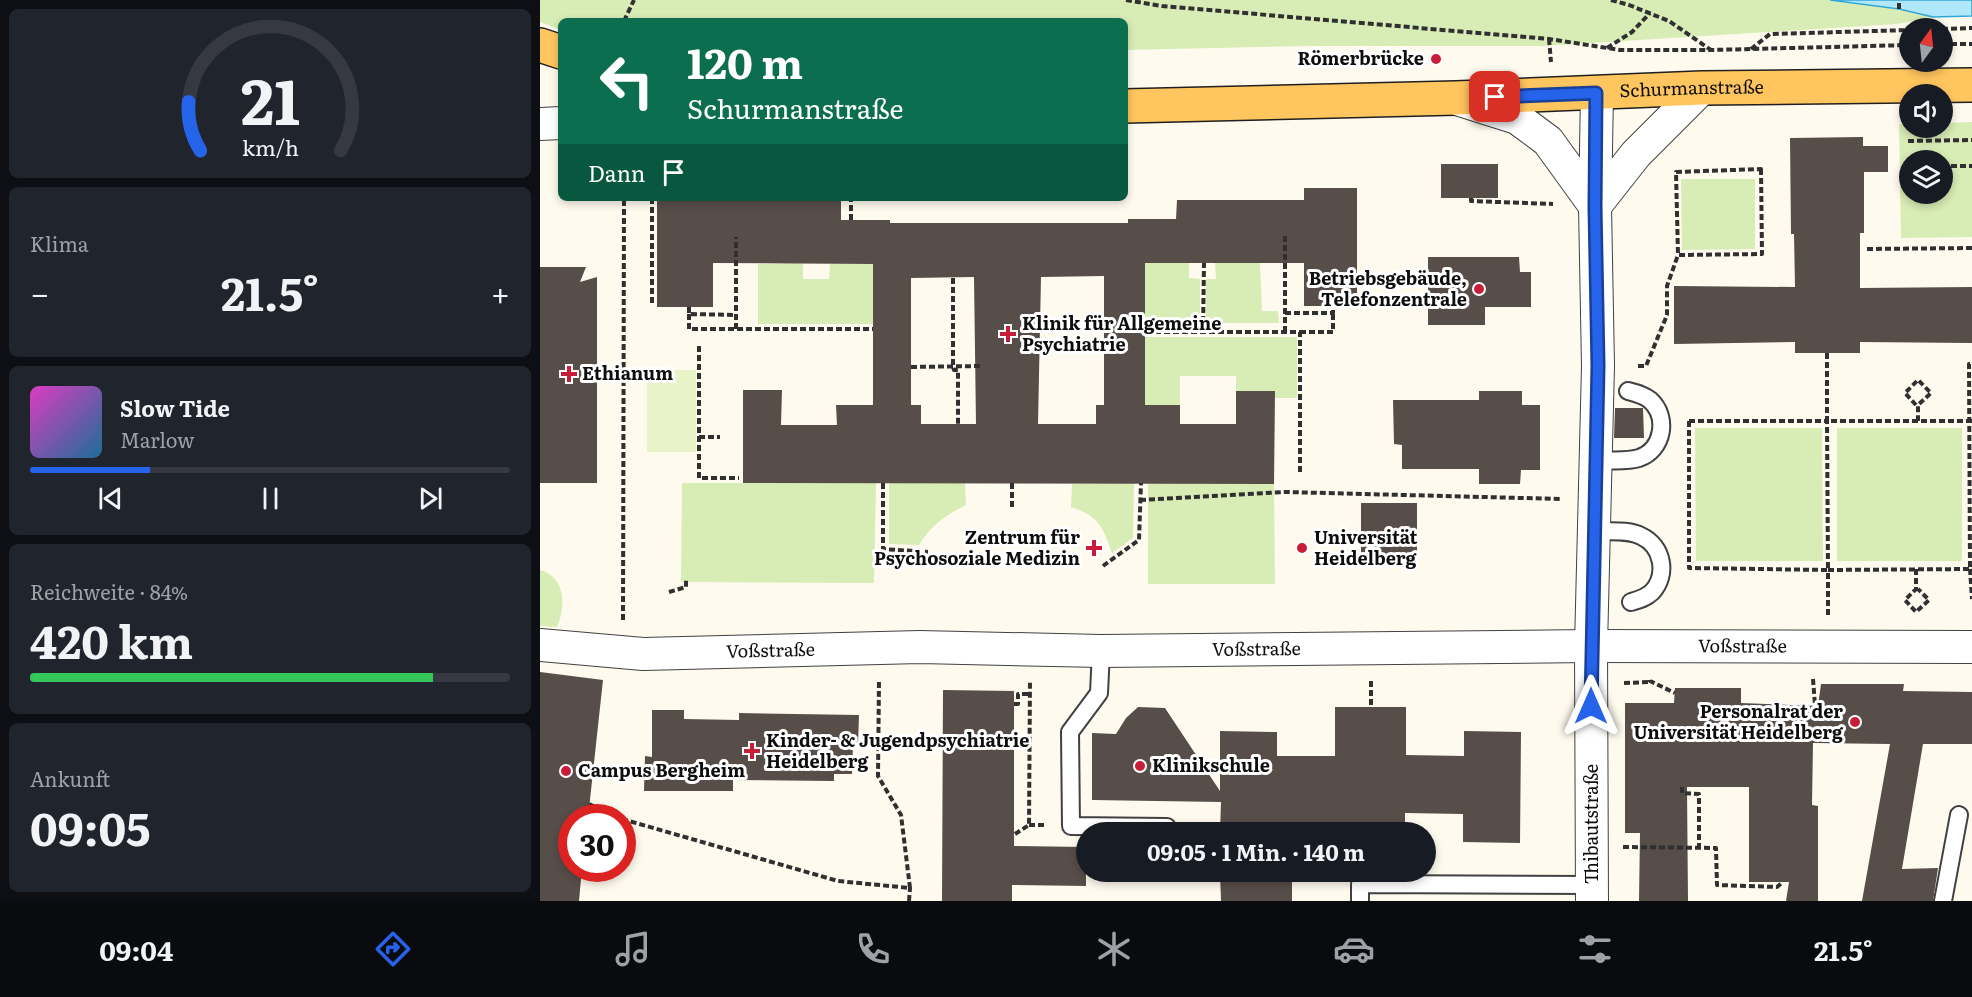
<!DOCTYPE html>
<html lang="de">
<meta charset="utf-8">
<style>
body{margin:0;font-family:Literata,serif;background:#20242c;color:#f1f3f6;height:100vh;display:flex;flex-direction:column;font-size:22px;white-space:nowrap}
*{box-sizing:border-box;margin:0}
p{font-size:20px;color:#9ea1a6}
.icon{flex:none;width:33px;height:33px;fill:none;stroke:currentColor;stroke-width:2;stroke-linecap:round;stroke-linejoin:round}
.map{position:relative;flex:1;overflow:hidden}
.sheet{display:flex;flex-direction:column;gap:9px;padding:9px;background:#0d0f14;width:540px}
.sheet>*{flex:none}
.guide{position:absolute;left:18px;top:18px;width:570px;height:183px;border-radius:9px;box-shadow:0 3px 9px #0003;background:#0b6e4f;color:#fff;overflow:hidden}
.needle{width:39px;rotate:15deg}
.fabs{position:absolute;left:1359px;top:18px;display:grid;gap:12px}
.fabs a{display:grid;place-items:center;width:54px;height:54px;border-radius:50%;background:#171b24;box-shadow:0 3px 9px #0003;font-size:30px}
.speed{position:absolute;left:18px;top:804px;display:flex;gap:12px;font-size:30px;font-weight:700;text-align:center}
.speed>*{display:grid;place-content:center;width:78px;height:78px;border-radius:50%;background:#171b24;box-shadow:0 3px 9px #0003;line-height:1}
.speed .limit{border:9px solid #d22;background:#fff;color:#111}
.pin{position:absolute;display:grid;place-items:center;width:51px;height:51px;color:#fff;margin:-26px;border-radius:12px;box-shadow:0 3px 9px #0006}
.me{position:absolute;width:66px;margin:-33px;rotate:0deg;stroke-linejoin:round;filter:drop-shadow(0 0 4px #0008)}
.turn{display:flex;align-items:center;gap:21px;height:126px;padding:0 30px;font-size:27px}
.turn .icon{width:78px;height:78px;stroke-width:2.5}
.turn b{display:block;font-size:42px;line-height:51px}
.then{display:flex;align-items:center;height:57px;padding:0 30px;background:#0003;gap:12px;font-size:22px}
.big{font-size:45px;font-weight:700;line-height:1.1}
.sheet .widget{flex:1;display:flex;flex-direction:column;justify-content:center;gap:9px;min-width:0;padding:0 21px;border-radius:9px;background:#20242c}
.sheet .dial{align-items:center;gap:0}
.dial svg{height:156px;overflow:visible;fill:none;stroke:#363941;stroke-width:7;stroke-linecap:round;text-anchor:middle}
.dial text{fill:#f1f3f6;stroke:none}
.song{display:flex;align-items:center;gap:18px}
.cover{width:72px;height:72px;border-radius:9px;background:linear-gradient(135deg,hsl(310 70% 55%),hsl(200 70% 35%))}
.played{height:6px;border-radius:3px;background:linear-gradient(90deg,#2563eb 25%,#363941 25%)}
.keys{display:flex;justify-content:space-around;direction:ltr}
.heat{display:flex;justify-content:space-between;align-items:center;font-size:33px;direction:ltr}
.charge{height:9px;border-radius:4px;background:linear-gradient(90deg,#34c759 84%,#363941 0)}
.trip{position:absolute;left:536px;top:822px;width:360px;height:60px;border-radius:30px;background:#171b24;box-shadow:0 3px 9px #0003;font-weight:700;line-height:60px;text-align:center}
.menu{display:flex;height:96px;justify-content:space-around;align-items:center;background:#090b0e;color:#9ea1a6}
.menu .icon{width:42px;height:42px}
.menu .active{color:#2563eb}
.menu b{font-size:27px;color:#f1f3f6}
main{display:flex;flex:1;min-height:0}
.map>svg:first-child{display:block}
.green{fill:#d8ecb5;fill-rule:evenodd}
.pitch{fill:#e9f3c8}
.water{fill:#b0e7fa;stroke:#32a8d6;stroke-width:1.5}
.building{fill:#574d49;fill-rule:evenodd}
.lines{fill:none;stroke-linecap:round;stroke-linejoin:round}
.service-casing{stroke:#414141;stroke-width:20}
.minor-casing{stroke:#414141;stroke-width:34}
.primary-casing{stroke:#1f1f1f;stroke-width:36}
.path{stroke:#303030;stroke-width:4;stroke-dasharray:6 3;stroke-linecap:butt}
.service{stroke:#fff;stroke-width:16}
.minor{stroke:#fff;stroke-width:32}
.primary{stroke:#ffc55e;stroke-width:33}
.route-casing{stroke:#184099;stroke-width:15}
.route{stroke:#2563eb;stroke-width:10}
.poi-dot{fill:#c71d39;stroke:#fff;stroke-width:2}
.labels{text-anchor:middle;stroke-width:6;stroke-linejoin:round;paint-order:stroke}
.poi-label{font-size:18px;font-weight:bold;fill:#0e0e0e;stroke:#fff;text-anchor:start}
.street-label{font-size:18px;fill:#0e0e0e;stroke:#fff}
</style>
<main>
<section class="sheet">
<div class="widget dial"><svg viewBox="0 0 100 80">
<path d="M14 69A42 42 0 1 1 86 69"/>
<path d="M14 69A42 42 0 0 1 8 44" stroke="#2563eb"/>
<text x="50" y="56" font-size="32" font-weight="700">21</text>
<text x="50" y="72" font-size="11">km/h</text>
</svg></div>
<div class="widget"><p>Klima</p>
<div class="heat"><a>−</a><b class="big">21.5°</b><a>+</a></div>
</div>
<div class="widget">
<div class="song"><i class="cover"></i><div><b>Slow Tide</b><p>Marlow</p></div></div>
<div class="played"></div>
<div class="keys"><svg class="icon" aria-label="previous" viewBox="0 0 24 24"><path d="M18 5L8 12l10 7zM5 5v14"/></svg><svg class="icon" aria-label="pause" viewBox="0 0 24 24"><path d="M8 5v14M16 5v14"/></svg><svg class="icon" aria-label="next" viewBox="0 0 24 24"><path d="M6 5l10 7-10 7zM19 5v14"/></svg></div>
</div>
<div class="widget"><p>Reichweite · 84%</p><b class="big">420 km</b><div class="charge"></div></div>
<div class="widget"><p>Ankunft</p><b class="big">09:05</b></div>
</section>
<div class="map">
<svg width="1432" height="901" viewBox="0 0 1432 901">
<rect width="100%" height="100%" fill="#fffaee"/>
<path class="green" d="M0 0H1290L1359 9 1393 17 1357 24 1003 46H770L585 50V21H21V30L0 22Z
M1432 122V237L1361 238 1359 124 1369 123 1370 128H1402L1403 123ZM1370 160H1402V194H1370Z
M1141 179H1215V249L1142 250Z
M263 263V279H289L290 264H333V324H218V264Z
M605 263H649V278L660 279V323H605Z
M675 263H720L722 311H738L739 323H666V279H676Z
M605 337H757V398H735L734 391H696V376H640V405H605Z
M1155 428H1282L1283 561H1156Z
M1297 428H1422V561H1297Z
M142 483H336L334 583 141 582Z
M349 483H425L426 505C406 515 391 525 379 545L349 544Z
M594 483 593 538 572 553C563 527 559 516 531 507L532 484Z
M608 484H734L735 584H608Z
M0 570C26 577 26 607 17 627L0 626Z"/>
<path class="pitch" d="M107 370H156V452H107Z"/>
<path class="water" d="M1290 0H1432V16L1393 17 1359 9Z"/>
<path class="building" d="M1323 137V146H1348V172H1324V233H1320V288L1432 287V343L1320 342V353H1255V342L1134 344V286L1255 287 1254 234H1251L1250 138Z
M901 164H958V198H901Z
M764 188H817V306H764V263H605V405H640V424H696V391H735L734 484 203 483V390H242L241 425H297L296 405H333V264L173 263V307H117V198L301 200V220H350V223H588V219H636L637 200H764ZM564 276V405H556V424H498L501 277ZM434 277 436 424H381V405H371V278Z
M888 257H979L980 272H991V307H945V325H888Z
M0 267H46L40 282 57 277V483H0Z
M939 391H982V405H1000V470H981L980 484H939V469H862V445L854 444 853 400H939Z
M1075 408H1103L1104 438H1074Z
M821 503H877V560H821Z
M0 672 63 680 48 818H32V868H42L39 901H0Z
M1281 684H1364L1363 691 1432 692V744H1383L1362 869 1398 868 1393 901H1322L1350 744 1273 743 1272 805 1278 806V901H1246L1249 882H1209V787H1147L1148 901H1099L1100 833H1085V703H1134L1135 688H1201V703L1278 706Z
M403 690 474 691V846L546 847V886L472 885V901H402Z
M598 707 625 708 680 791V731L737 732V756H795V707H866V755L924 756V731L981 732 980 843 923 842V814L865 813V827H770V832H680L681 802 552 800V733L576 734 586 718Z
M112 710H144V719L199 720V713L319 715 318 745 313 744 312 774H294V781L193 780V791H104L105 756 112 757Z
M680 872H770V878H752V901H681Z"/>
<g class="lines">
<defs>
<path id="service" d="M1056 460C1069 460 1086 462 1099 458 1123 450 1129 417 1110 400 1104 395 1096 393 1088 391
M1054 531C1069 532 1088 529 1101 536 1123 546 1128 575 1112 592 1106 598 1098 600 1091 602
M561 651 559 693 530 732 531 826 627 827
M820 901V884L1052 885
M1403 901 1419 815"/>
<g id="minor">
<path d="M920 100 977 118 1008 141 1055 206"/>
<path d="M0 124 21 123"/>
<path d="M1055 206 1096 154 1162 88"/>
<path id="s1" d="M0 645 103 654 380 647 561 651 1051 646 1432 647"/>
<path d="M1052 901 1051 646 1058 366 1055 206 1057 93"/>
</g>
<g id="primary">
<path d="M0 45 21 52"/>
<path id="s2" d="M585 106 916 98 1162 88 1432 85"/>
</g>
</defs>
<use href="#service" class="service-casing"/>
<use href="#minor" class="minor-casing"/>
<use href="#primary" class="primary-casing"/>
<path class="path" d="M586 0 622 6 1009 39 1080 50H1171L1370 45
M1071 0 1089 5 1129 21 1171 50
M1359 9V0
M84 21 94 0
M1402 29 1432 28
M1009 39 1011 62
M1402 44H1432
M1067 48 1092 32 1110 13
M1211 49 1230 34 1370 30
M1368 141 1432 140
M1402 166H1432
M1366 167H1370
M1221 169 1222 254 1138 255 1136 172Z
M112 198V305
M931 198V201L1013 204
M311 220V198
M1327 249 1432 248
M413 278V367L414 370H418V424
M149 307V314L196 315
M745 313H793V306
M149 314V329H333
M196 329V237
M663 331 664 263
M606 332H760V472
M745 332V233
M760 332H793V313
M159 346V478H199
M1287 353V421H1432
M1098 366H1106L1127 315V286L1138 255
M371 367 441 366
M1376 405 1365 393 1378 380 1391 393 1378 405V421
M1149 421H1287L1288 570 1149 568Z
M159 437H180
M343 483V549L388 552
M472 483V509
M600 500 746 492 1022 499
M563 566 599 540 601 483
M1376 569V589L1365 600 1376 612 1389 600 1378 589
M1430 569 1432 599
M129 592 146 587V579
M1288 615V570L1430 569 1429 364H1432
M83 620 84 198
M1273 679 1275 705
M1110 680V681L1135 693
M831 681V707
M1084 683 1109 682
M474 704H478V694H490
M1142 787V793L1159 794V849
M49 804 79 818
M82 819 298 881 370 888 361 815 338 776 339 679
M489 825H506
M475 834 489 825 490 680
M1083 847 1176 848 1177 885 1237 887 1243 882
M369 901 370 888"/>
<use href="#service" class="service"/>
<use href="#minor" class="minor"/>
<use href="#primary" class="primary"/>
</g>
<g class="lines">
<defs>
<path id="route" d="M955 97 1056 93 1055 207 1058 366 1051 706"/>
</defs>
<use href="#route" class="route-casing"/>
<use href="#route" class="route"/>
</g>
<g class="poi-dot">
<circle cx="896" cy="59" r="6"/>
<circle cx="939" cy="289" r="6"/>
<path d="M465 325h6v6h6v6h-6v6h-6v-6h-6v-6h6z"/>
<path d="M26 365h6v6h6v6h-6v6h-6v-6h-6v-6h6z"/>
<path d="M551 539h6v6h6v6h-6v6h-6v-6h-6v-6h6z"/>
<circle cx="762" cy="548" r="6"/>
<circle cx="1315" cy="722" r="6"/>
<path d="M209 742h6v6h6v6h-6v6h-6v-6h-6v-6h6z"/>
<circle cx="600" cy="766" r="6"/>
<circle cx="26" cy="771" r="6"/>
</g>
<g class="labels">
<g class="poi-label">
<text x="884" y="65" text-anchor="end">Römerbrücke</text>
<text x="927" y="285" text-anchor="end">Betriebsgebäude,<tspan x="927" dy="21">Telefonzentrale</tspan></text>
<text x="482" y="330">Klinik für Allgemeine<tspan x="482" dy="21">Psychiatrie</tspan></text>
<text x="42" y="380">Ethianum</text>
<text x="540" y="544" text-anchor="end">Zentrum für<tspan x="540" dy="21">Psychosoziale Medizin</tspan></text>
<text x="774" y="544">Universität<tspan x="774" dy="21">Heidelberg</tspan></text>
<text x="1303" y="718" text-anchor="end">Personalrat der<tspan x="1303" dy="21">Universität Heidelberg</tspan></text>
<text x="226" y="747">Kinder- &amp; Jugendpsychiatrie<tspan x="226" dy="21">Heidelberg</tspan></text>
<text x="612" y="772">Klinikschule</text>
<text x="38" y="777">Campus Bergheim</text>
</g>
<g class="street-label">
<text dy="6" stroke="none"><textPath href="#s2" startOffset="567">Schurmanstraße</textPath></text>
<text dy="6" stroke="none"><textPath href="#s1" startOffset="1203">Voßstraße</textPath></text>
<text dy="6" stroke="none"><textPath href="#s1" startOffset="717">Voßstraße</textPath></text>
<text dy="6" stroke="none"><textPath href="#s1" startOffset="231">Voßstraße</textPath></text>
<text transform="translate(1052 824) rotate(-90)" y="6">Thibautstraße</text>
</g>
</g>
</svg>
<div class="fabs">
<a><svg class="needle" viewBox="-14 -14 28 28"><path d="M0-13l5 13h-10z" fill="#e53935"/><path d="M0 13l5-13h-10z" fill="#9ea1a6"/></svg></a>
<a><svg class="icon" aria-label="sound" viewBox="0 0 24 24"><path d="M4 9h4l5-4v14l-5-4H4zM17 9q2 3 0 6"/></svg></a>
<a><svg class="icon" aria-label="layers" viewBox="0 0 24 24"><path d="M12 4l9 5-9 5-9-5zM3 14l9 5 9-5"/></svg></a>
</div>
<div class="speed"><div class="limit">30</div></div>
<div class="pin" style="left:955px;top:97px;background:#d93025"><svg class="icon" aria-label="arrive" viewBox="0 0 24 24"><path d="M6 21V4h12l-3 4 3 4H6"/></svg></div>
<svg class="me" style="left:1051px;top:706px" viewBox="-20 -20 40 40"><path d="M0-17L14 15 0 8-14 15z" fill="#2563eb" stroke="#fff" stroke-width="4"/></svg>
<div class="trip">09:05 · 1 Min. · 140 m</div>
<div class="guide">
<div class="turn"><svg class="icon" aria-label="left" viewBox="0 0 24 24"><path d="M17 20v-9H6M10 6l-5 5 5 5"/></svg><div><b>120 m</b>Schurmanstraße</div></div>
<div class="then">Dann<svg class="icon" aria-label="arrive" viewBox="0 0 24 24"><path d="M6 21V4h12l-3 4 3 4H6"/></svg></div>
</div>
</div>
</main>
<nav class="menu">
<b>09:04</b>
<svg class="icon active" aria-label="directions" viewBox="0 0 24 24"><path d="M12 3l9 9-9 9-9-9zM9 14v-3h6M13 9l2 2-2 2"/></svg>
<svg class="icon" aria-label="music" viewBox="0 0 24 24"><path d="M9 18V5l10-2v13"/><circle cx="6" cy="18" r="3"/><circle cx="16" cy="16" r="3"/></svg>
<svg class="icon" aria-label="phone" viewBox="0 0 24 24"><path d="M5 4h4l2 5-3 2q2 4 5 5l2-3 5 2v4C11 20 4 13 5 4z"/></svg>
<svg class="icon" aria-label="climate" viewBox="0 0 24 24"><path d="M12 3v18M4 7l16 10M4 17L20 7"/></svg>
<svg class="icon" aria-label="car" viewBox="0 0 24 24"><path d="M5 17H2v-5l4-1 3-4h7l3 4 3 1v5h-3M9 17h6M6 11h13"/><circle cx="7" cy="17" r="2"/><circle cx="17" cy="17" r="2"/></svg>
<svg class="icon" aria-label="filters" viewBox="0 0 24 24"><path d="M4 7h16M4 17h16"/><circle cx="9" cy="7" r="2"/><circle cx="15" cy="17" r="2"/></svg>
<b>21.5°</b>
</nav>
